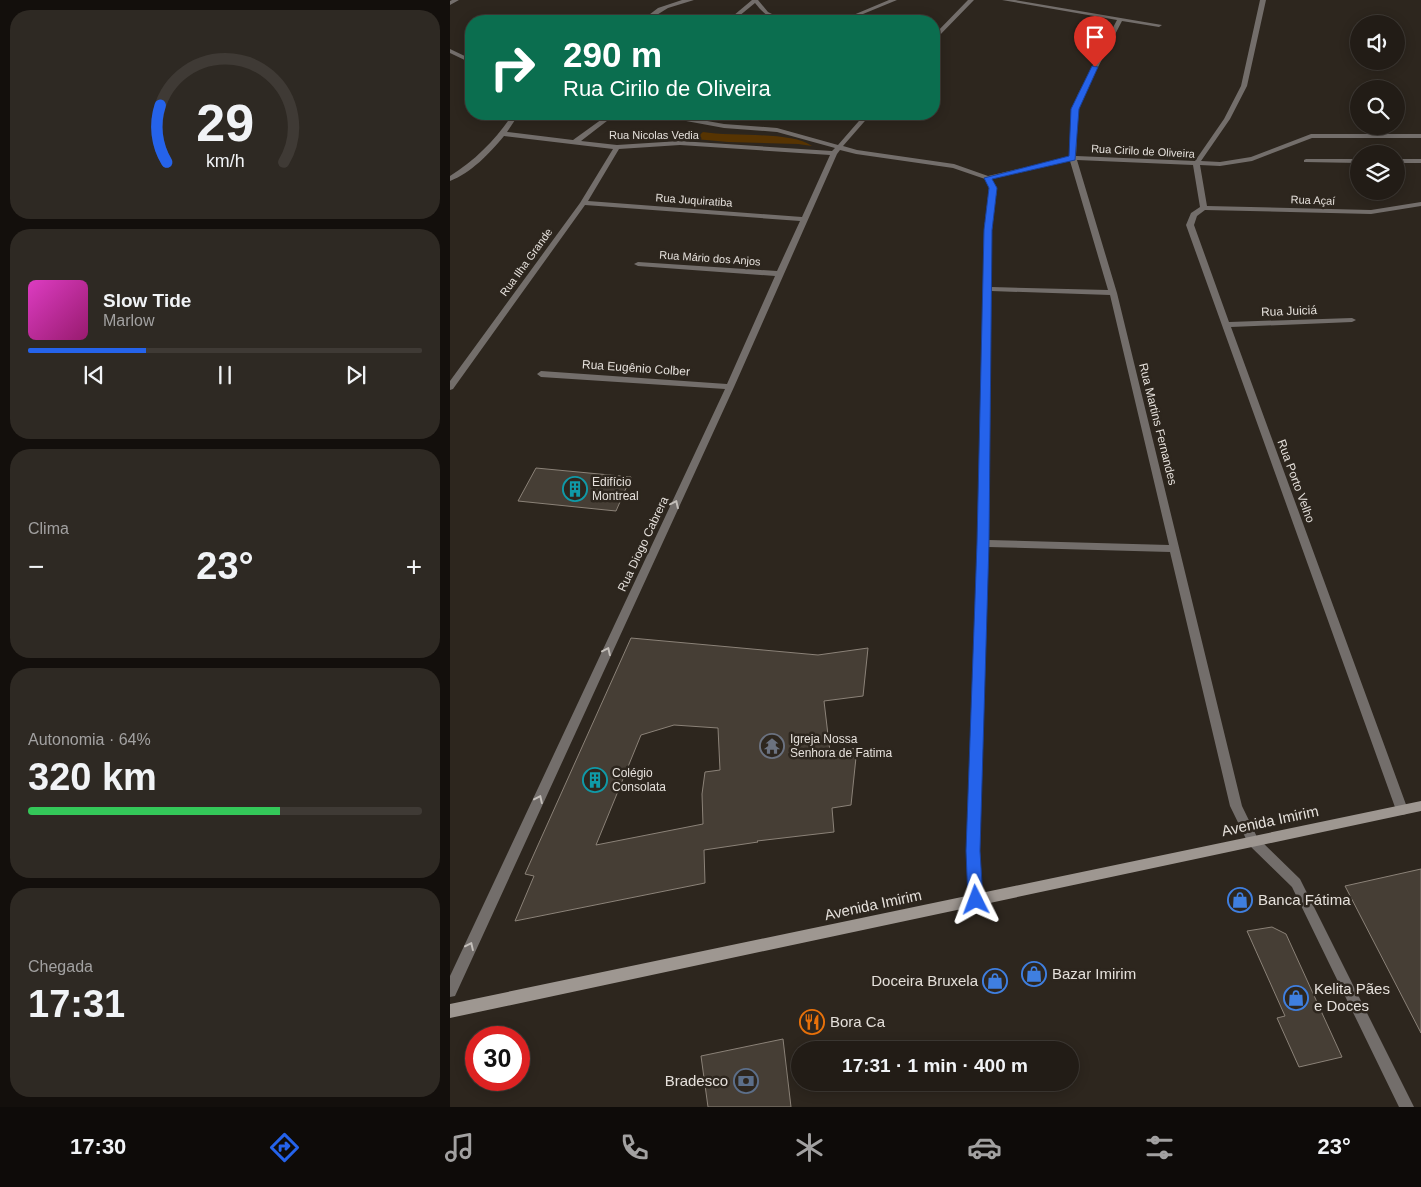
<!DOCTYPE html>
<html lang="pt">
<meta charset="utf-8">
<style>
body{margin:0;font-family:Helvetica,sans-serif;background:#2e2923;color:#f1f3f6;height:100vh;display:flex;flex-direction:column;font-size:19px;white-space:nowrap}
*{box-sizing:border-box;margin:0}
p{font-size:16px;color:#a2a1a1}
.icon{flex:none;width:28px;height:28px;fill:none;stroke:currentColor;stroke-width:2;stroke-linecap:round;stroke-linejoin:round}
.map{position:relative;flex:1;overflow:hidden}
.details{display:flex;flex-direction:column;gap:10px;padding:10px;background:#130f0c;width:450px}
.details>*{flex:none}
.banner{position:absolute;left:15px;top:15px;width:475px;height:105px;border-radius:20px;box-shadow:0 2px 12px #0003,0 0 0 1px #3f3a35;background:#0b6e4f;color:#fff;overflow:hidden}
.controls{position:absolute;left:900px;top:15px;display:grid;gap:10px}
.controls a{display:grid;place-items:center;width:55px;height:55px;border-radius:50%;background:#221c16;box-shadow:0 2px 12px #0003,0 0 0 1px #3f3a35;font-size:25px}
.speed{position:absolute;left:15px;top:1026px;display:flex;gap:10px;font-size:25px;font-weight:700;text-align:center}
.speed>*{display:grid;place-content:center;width:65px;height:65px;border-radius:50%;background:#221c16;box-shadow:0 2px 12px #0003,0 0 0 1px #3f3a35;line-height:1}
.speed .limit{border:8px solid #d22;background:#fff;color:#111}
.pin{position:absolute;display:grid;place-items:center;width:42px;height:42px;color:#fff;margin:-51px -21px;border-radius:50% 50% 50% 0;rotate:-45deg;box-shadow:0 0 5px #0007}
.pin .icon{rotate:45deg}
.me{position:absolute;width:55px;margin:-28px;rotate:357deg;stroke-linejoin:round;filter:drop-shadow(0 0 4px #0008)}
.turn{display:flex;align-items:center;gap:18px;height:105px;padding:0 15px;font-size:22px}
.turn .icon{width:65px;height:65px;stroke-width:2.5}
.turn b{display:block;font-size:35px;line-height:42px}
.big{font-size:38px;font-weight:700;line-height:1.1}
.details .tile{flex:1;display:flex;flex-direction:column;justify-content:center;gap:8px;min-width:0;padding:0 18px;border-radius:20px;background:#2e2923}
.details .dial{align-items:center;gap:0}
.dial svg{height:130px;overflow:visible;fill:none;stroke:#3f3a35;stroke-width:7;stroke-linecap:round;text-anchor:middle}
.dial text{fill:#f1f3f6;stroke:none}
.song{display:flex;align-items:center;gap:15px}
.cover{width:60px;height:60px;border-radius:8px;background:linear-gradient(135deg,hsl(310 70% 55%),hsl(320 70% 35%))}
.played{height:5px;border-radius:2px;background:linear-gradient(90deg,#2563eb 30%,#3f3a35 30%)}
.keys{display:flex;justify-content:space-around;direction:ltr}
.heat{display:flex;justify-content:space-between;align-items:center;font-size:28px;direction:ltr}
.charge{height:8px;border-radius:4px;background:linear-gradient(90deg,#34c759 64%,#3f3a35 0)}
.trip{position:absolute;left:341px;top:1041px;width:288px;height:50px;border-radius:25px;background:#221c16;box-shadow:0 2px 12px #0003,0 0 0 1px #3f3a35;font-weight:700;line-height:50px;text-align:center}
.tabs{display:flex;height:80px;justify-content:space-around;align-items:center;background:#0e0b09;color:#a2a1a1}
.tabs .icon{width:35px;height:35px}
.tabs .on{color:#2563eb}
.tabs b{font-size:22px;color:#f1f3f6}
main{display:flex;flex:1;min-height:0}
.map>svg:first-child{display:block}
.green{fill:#573402}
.building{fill:#463e35;stroke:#8b8278;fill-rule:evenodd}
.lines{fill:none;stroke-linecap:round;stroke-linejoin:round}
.minor{fill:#736e6b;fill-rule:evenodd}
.secondary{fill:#9e9791;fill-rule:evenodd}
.oneway{stroke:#c3beb9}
.route{fill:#2563eb;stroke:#184099}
.labels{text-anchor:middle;stroke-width:5;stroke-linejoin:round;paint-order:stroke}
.far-street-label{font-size:11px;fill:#e5e0db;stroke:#2d261e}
.street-label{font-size:12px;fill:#e5e0db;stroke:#2d261e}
.poi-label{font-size:12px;fill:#e5e0db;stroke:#2d261e;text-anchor:start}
.near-street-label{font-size:15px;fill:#e5e0db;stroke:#2d261e}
.near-poi-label{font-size:15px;fill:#e5e0db;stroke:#2d261e;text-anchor:start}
</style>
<main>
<section class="details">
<div class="tile dial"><svg viewBox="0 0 100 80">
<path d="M14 69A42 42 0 1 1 86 69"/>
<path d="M14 69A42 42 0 0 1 10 34" stroke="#2563eb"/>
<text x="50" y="56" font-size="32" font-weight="700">29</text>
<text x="50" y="72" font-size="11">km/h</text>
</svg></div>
<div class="tile">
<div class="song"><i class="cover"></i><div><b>Slow Tide</b><p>Marlow</p></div></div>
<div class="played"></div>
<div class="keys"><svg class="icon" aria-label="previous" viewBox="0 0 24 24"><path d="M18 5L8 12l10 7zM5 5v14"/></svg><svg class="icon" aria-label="pause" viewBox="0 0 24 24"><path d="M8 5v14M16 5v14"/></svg><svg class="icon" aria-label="next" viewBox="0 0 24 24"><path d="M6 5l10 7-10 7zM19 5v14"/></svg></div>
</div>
<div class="tile"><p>Clima</p>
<div class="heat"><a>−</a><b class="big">23°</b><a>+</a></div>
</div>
<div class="tile"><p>Autonomia · 64%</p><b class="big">320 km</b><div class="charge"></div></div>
<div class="tile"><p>Chegada</p><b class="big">17:31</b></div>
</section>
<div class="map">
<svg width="971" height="1107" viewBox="0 0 971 1107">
<rect width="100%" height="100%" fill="#2d261e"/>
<path class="green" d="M253 132C281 137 341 131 362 146L348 144 278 142 245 139Z"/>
<path class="building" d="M86 468 181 477 166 511 68 501Z
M181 638 368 655 418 648 413 696 374 701 380 752 407 748 401 805 382 808 384 832 307 841 308 842 254 850 255 883 65 921 84 876 75 874ZM224 725 268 728 270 770 255 772 252 794 253 824 146 845 191 735Z
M971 869V1033L895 886Z
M822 927 836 934 892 1057 849 1067 827 1018 835 1016 797 931Z
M333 1039 341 1107H258L251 1056Z"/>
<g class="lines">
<path class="minor" d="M2 0H9L0 5V1Z
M232 0H244L218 8 197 21H191L208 8Z
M302 0H308L318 12 336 21C322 22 313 13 305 3L283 21H277Z
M439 0H447L396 21H389Z
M518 0H524L486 39 484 40V35Z
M552 0H565L712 25 709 27 672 21 634 94 628 109 626 156 745 161 774 119 791 86 810 0H816L797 86 780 119 751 161 770 162 801 157 861 134H971V138H862L802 161 770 166 750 165 757 206 921 210 971 202V206L921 214 755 210 747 216 744 225 779 322 902 318 906 320 902 322 781 327 958 810 956 814 952 815 948 814 946 810 736 225 741 213 750 207 743 165 627 160 667 293 792 806 807 837 850 879 964 1107H949L842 887 799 845 780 806 720 552 538 547 529 851 532 900 531 904 526 906 521 904 520 900 517 851 528 543 534 230 539 188 535 179 503 168 406 154 390 150 387 154 284 387 5 996 0 997V976L275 389 91 377 87 374 91 371 277 384 325 276 188 266 184 264 188 262 327 271 350 221 135 205 3 389 0 390V381L130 203 163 149 54 136C40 153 21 173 0 181V176C26 160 46 139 63 114H69L57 132 123 140 159 114H166L131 141 167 145 230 141 382 151 385 148 327 132 274 128 209 116 206 114H218L274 124 327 128 388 145 415 114H421L393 146 407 150 504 164 538 176 620 157 622 109 628 94 667 20ZM230 145 380 155 352 217 138 201 169 149ZM620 161 658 290 541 287 542 230 547 188 542 179ZM541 291 660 295 719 545 538 540Z
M0 49 21 59V63L0 53Z
M856 159H909V163L854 162V160Z
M946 159H971V163H946Z"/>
<path class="secondary" d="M971 801V811L0 1018V1004Z"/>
</g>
<defs><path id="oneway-chevron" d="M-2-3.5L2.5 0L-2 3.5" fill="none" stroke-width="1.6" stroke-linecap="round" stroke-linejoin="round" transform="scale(1.25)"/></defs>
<g class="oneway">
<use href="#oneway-chevron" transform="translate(225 504) rotate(-65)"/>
<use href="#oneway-chevron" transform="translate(157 651) rotate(-65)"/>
<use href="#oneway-chevron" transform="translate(89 799) rotate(-65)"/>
<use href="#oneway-chevron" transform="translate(20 946) rotate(-65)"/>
</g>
<path class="route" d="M642 66 648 67 629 109 625 160 542 179 547 188 542 230 539 543 530 851 533 900 531 905 526 907 520 905 518 900 516 851 527 543 534 230 539 188 534 178 619 156 621 109Z"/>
<defs>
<symbol id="building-ring" viewBox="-11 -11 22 22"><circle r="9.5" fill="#2d261e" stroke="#0f9aa8" stroke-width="1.5"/><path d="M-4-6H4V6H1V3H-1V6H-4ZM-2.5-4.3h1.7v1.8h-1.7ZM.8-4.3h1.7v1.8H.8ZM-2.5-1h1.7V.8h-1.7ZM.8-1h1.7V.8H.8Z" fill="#0f9aa8"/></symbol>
<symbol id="temple-ring" viewBox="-11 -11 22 22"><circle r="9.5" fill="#2d261e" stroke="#6b7280" stroke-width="1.5"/><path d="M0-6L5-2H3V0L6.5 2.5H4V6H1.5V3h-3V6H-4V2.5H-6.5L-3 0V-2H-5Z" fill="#6b7280"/></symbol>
<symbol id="shop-ring" viewBox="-11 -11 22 22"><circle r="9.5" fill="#2d261e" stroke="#3f7fe0" stroke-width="1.5"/><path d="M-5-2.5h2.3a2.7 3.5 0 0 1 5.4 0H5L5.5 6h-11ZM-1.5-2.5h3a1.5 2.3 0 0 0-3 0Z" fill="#3f7fe0"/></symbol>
<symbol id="restaurant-ring" viewBox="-11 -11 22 22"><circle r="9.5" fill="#2d261e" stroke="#e8710a" stroke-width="1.5"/><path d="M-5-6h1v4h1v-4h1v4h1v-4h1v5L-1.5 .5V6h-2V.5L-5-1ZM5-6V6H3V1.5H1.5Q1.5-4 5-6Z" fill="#e8710a"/></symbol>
<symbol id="bank-ring" viewBox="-11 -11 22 22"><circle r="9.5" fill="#2d261e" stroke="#5c6f8a" stroke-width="1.5"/><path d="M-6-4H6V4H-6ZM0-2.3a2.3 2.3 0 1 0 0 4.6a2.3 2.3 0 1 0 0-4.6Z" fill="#5c6f8a"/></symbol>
</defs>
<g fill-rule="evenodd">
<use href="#building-ring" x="111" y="475" width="28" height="28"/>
<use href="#temple-ring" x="308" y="732" width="28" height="28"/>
<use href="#building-ring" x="131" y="766" width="28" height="28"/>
<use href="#shop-ring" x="776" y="886" width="28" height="28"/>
<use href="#shop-ring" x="570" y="960" width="28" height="28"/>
<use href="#shop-ring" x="531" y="967" width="28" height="28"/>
<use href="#shop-ring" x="832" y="984" width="28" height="28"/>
<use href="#restaurant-ring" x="348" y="1008" width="28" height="28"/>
<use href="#bank-ring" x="282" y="1067" width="28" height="28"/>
</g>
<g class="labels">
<g class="far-street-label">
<text x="204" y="139">Rua Nicolas Vedia</text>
<text transform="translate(693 151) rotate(3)" y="4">Rua Cirilo de Oliveira</text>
<text transform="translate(244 200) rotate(4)" y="4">Rua Juquiratiba</text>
<text transform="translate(863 200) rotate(2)" y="4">Rua Açaí</text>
<text transform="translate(260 258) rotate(4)" y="4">Rua Mário dos Anjos</text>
<text transform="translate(76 262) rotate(-54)" y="4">Rua Ilha Grande</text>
</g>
<g class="street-label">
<text transform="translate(839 311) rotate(-2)" y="4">Rua Juiciá</text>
<text transform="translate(186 368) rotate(4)" y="4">Rua Eugênio Colber</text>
<text transform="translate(708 424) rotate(76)" y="4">Rua Martins Fernandes</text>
<text transform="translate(846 481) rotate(70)" y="4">Rua Porto Velho</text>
<text transform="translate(193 544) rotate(-65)" y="4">Rua Diogo Cabrera</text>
</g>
<g class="poi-label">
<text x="142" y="486">Edifício<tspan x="142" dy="14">Montreal</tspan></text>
<text x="340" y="743">Igreja Nossa<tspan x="340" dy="14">Senhora de Fatima</tspan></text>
<text x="162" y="777">Colégio<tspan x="162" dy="14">Consolata</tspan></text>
</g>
<g class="near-street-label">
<text transform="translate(820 821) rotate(-12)" y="5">Avenida Imirim</text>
<text transform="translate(423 905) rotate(-12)" y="5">Avenida Imirim</text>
</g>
<g class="near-poi-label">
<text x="808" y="905">Banca Fátima</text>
<text x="602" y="979">Bazar Imirim</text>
<text x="528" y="986" text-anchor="end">Doceira Bruxela</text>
<text x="864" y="994">Kelita Pães<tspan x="864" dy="17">e Doces</tspan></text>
<text x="380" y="1027">Bora Ca</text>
<text x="278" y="1086" text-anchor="end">Bradesco</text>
</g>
</g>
</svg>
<div class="controls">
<a><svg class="icon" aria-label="sound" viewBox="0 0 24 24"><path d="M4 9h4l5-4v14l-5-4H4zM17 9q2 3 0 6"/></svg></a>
<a><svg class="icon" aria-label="search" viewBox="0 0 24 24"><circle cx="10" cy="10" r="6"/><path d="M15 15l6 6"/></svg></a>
<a><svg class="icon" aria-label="layers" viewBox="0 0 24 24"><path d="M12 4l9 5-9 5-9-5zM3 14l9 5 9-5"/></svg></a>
</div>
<div class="speed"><div class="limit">30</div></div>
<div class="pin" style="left:645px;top:67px;background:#d93025"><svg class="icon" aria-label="arrive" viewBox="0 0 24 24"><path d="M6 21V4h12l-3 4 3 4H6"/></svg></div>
<svg class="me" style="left:526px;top:900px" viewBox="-20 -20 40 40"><path d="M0-17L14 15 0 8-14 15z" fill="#2563eb" stroke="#fff" stroke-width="4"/></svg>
<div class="trip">17:31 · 1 min · 400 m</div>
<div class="banner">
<div class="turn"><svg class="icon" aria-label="right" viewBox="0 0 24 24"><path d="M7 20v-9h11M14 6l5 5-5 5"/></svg><div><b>290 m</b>Rua Cirilo de Oliveira</div></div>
</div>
</div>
</main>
<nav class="tabs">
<b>17:30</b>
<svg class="icon on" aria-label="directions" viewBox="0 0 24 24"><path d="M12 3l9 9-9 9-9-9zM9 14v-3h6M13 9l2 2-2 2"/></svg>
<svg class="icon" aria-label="music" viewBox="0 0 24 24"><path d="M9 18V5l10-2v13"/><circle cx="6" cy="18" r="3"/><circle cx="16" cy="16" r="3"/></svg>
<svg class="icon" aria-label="phone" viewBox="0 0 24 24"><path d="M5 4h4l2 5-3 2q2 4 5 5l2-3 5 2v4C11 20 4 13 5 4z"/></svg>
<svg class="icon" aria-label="climate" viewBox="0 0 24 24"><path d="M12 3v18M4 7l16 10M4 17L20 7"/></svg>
<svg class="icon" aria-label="car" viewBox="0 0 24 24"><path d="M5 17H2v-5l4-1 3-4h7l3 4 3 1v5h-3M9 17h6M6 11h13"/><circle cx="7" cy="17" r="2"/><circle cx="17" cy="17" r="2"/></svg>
<svg class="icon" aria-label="filters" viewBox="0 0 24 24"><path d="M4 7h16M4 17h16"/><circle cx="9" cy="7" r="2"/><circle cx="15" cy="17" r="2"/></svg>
<b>23°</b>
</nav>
